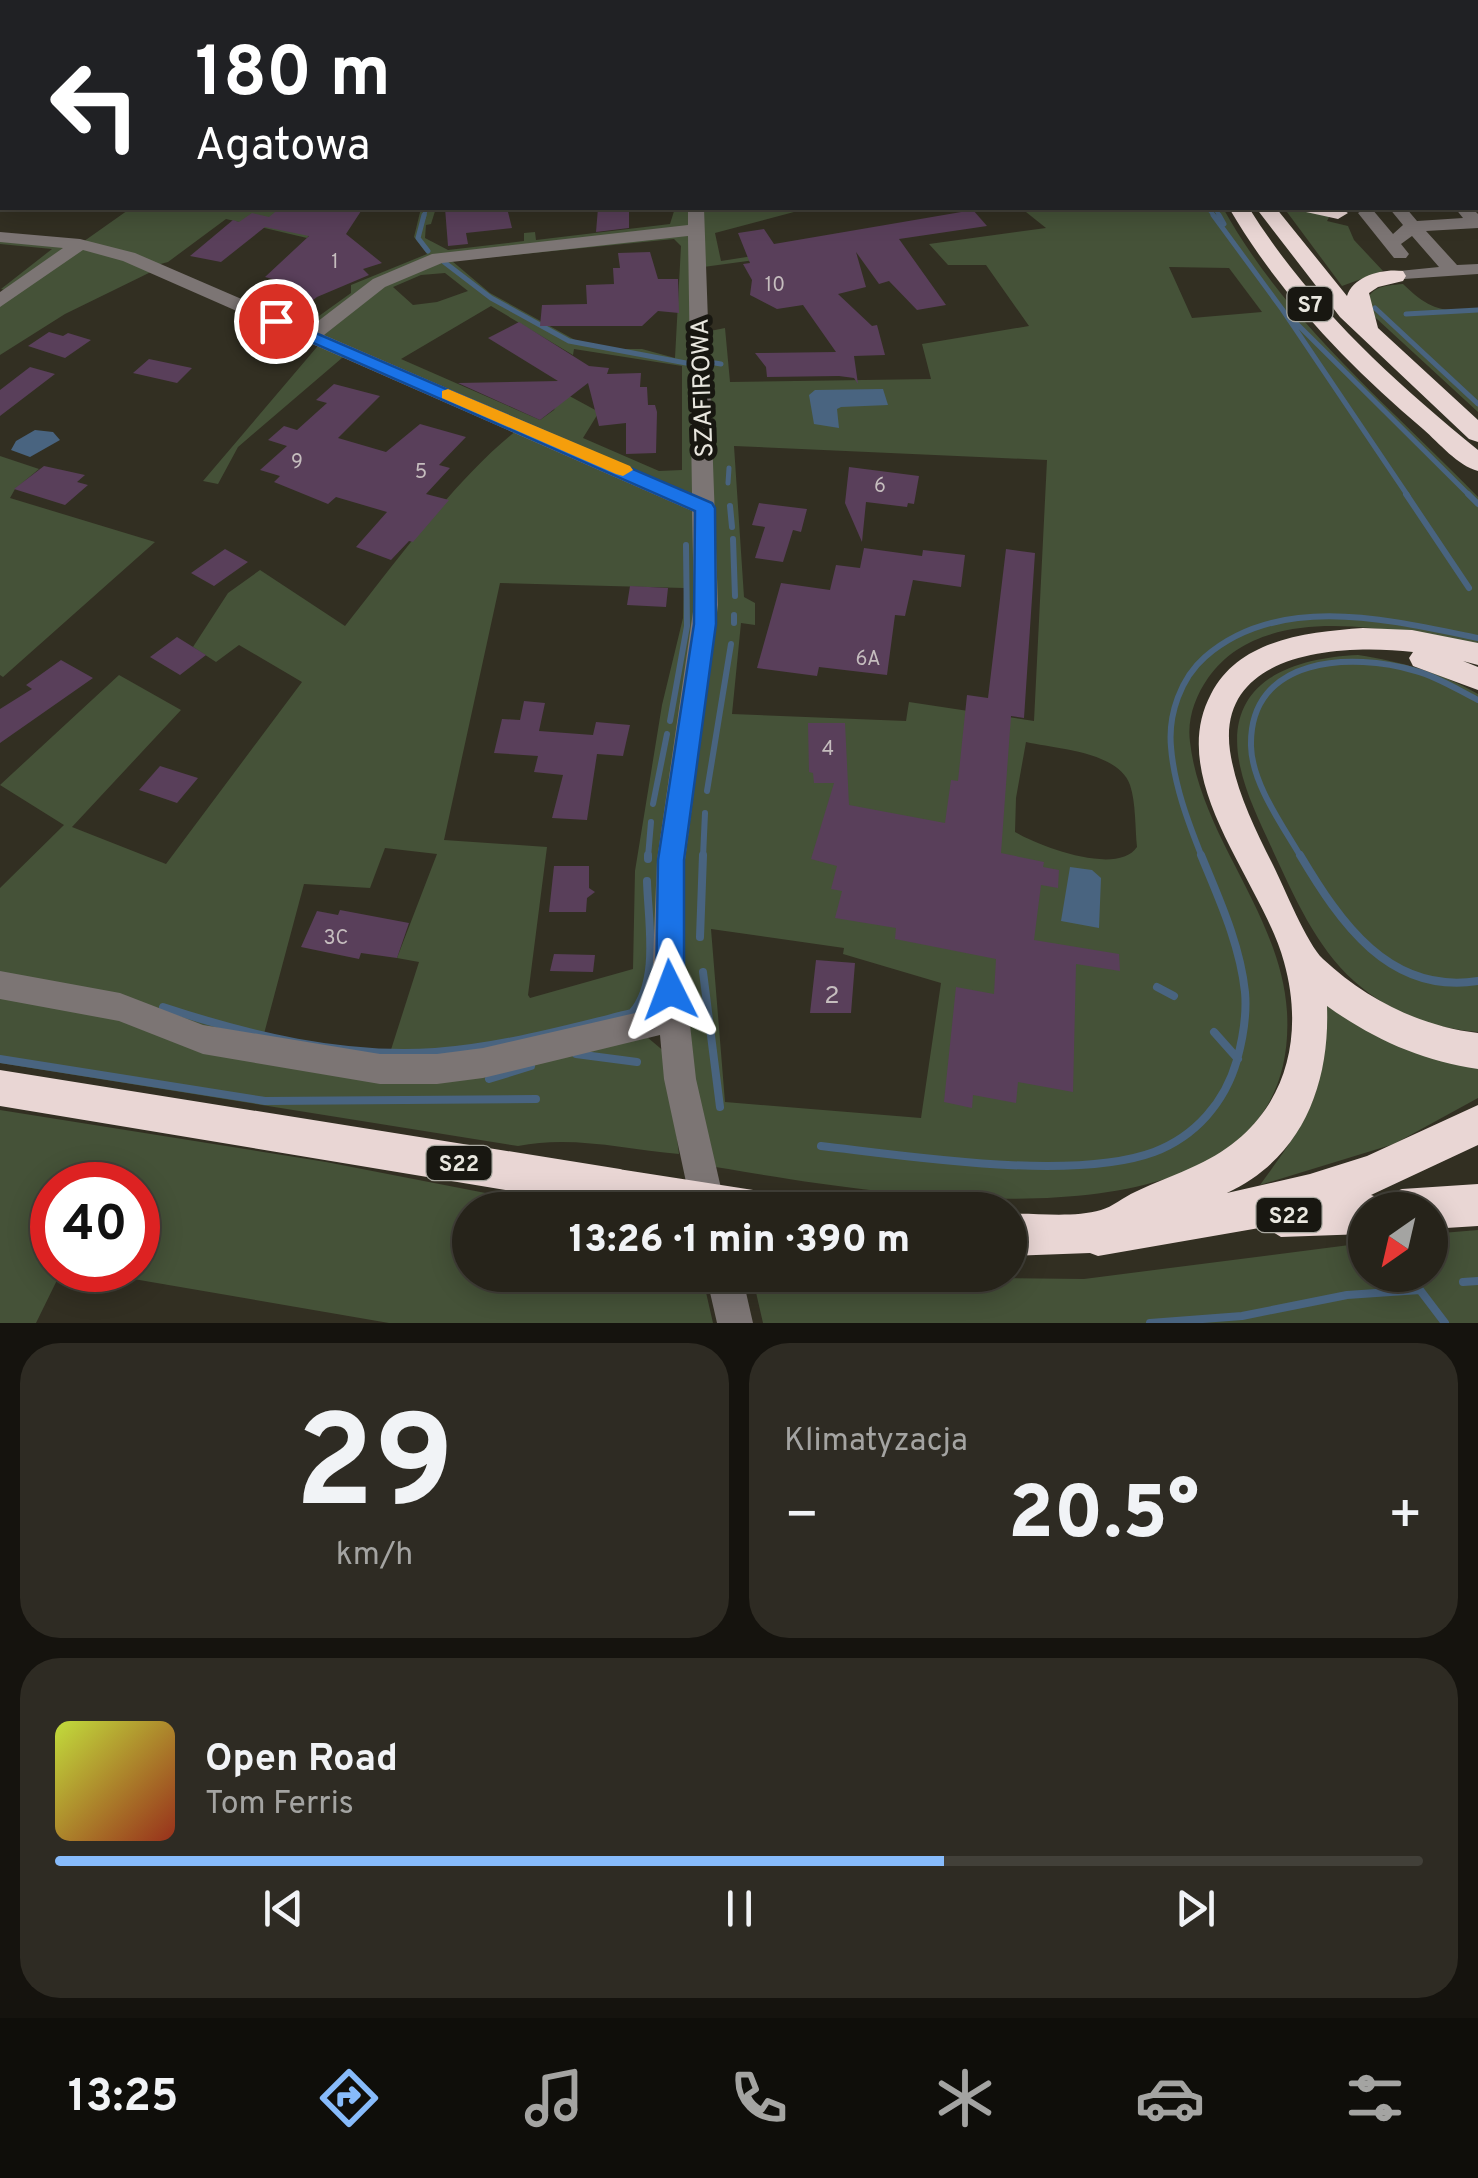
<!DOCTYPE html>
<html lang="pl">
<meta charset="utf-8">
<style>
body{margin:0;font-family:Overpass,sans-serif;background:#2e2b23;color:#f1f3f6;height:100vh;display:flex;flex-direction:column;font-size:38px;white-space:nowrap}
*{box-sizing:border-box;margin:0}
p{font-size:32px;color:#a4a4a2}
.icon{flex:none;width:55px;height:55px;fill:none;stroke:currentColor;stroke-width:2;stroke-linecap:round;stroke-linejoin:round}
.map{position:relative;height:1323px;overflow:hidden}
.panel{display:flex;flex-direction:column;gap:20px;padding:20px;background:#15130e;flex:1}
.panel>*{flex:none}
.guide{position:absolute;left:0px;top:0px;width:1480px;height:210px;box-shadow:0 5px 25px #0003,0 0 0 2px #424039;background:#202124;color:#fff;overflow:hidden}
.needle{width:65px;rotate:214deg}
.controls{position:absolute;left:1348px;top:1192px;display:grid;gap:20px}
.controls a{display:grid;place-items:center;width:100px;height:100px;border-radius:50%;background:#26231a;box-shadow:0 5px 25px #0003,0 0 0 2px #424039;font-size:50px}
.speed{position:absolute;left:30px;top:1162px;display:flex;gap:20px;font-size:50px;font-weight:700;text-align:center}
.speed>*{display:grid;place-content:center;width:130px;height:130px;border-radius:50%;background:#26231a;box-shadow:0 5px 25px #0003,0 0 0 2px #424039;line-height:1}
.speed .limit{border:15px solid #d22;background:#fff;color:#111}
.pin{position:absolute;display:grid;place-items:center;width:85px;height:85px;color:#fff;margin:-42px;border:5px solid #fff;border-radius:50%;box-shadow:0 2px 10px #0007}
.me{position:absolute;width:110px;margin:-55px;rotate:357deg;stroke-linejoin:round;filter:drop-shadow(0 0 8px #0008)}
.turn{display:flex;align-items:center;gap:35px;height:210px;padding:0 30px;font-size:45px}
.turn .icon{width:130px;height:130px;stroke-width:2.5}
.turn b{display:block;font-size:70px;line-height:85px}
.big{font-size:75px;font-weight:800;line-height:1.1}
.panel .card{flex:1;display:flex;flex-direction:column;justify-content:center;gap:15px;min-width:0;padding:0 35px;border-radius:40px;background:#2e2b23}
.panel .dial{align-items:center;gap:0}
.dial b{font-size:130px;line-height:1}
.song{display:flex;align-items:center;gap:30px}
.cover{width:120px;height:120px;border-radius:15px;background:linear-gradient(135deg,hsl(70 70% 55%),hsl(10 70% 35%))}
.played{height:10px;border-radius:5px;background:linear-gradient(90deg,#87bbfb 65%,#424039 65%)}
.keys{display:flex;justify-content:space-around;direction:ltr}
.heat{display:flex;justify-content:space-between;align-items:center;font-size:55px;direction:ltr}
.panel .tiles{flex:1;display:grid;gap:20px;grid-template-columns:1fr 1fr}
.card:last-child{grid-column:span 2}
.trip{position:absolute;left:452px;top:1192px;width:575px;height:100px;border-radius:50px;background:#26231a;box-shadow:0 5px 25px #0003,0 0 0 2px #424039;font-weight:800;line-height:100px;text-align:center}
.dock{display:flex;height:160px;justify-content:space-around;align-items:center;background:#0f0e0a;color:#a4a4a2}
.dock .icon{width:70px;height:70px}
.dock .active{color:#87bbfb}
.dock b{font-size:45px;color:#f1f3f6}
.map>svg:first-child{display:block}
.green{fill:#455238;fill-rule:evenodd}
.water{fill:#496480}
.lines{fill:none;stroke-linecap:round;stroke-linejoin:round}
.stream-far3{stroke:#496480;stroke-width:4}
.stream-far2{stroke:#496480;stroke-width:5}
.stream-far1{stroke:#496480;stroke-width:6}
.stream{stroke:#496480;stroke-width:8}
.building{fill:#593f5a}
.minor{fill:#7c7574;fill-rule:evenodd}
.highway{fill:#e9d6d4;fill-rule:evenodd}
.highway-bridge{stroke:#e9d6d4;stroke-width:39}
.route{fill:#1a73e8;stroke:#114b97;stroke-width:2.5}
.slow{fill:#f59e0b}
.labels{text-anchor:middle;stroke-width:10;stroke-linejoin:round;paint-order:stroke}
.number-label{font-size:20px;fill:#c5bdbe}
.shield{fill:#181711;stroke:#aaa9a1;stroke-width:2.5}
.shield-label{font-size:22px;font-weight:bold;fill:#e9e7df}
.street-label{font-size:25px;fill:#e9e7df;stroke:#181711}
.near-number-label{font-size:25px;fill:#c5bdbe}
</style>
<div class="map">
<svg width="1478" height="1323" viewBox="0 0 1478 1323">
<rect width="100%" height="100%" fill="#322f22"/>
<path class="green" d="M131 208H329L307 238 226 219 168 262 153 266 157 269 65 314 0 355V301L12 292 1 289 52 249 0 244V237L80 244Z
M421 208H436L431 224 426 225 425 238 448 250 524 241V233L535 232 536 240 670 224 675 208H809L715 233 721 261 753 256 755 260 696 268 700 333 725 328 730 382 931 379 922 344 1029 326 986 265H948L929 244 1046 228 1021 208H1223C1286 322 1388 404 1478 497V647C1398 630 1264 598 1208 678 1195 697 1187 719 1190 742 1201 838 1281 914 1287 1012 1302 1279 851 1189 698 1164L667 961 650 965 647 1037 666 1053 679 1154C625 1149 571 1135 518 1146L0 1063V888L64 825 0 785 119 675 181 710 72 827 166 864 302 682 239 645 216 662 193 647 228 593 260 570 345 626C396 562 458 475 521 427L349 352 238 447 218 484 203 481 322 341 316 331 305 326 351 293V285L427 254 414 237ZM674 239 681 246 675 358 642 349H611L575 340 490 293 452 261ZM1169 267 1229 268 1262 312 1192 318ZM445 273 468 291 437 302 413 305 393 287 421 275ZM491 306 573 355 574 349 682 366V470L659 471 583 438 599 412 562 392 554 410 540 420 401 359ZM734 446 1047 460 1034 721 909 702 906 721 732 714 741 623 755 625V603L744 597ZM500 583 684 588 683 618 662 705 635 871 633 969 530 998 528 995 547 847 444 840ZM1026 742C1056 749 1118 751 1130 785 1136 803 1135 828 1137 847 1118 876 1040 847 1015 832L1016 798ZM385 848 437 854 397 958 419 962 381 1081 257 1060 304 884 370 888ZM711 929 844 948 843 954 941 983 921 1118 725 1102Z
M1284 208H1334L1338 213 1332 212 1327 221 1348 226 1354 240 1383 271 1342 286Z
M1403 284C1430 310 1441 312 1478 310V412L1365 308C1369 286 1383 286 1403 284Z
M0 456 39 469 15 489 10 498 155 542 3 677 0 675Z
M1358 655C1402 662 1439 672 1478 694V1032C1430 1028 1390 1013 1354 981 1316 947 1294 896 1273 851 1261 824 1246 795 1240 766 1222 682 1291 658 1358 655Z
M1319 994C1371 1028 1415 1060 1478 1068V1098L1394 1144 1260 1185C1312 1114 1332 1086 1319 994Z
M0 1110 326 1162 573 1210H470V1275H702L713 1323H389L81 1270H138V1185H52V1270H62L36 1323H0Z
M1478 1230V1323H763L752 1275 1084 1279 1365 1243V1275H1430V1234Z"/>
<path class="water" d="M883 389 888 405 841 407 837 409 839 428 814 424 809 395 815 390Z
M35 430 53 432 60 440 30 457 11 450 16 441Z
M1070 867 1092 870 1101 878 1099 928 1061 921Z"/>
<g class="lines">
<path class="stream-far3" d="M1408 2 1475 0
M1208 208 1215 217
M1215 208 1220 217
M424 217 426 208"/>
<path class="stream-far2" d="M424 215 418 238 428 251
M1213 215 1282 309 1408 496
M1219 215 1224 224
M444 262 491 298 569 341 686 363
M1375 308 1478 404
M1406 314 1478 310
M1293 320 1470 496
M715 363 721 364
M728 483 729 468"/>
<path class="stream-far1" d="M1406 494 1469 588
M1468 494 1478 504
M730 506 732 527
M733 539 735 596
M734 615V623
M670 721 687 626 686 545
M707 791 731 644
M653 804 667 734
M648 857 651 822
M703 857 705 813
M1202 857C1188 822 1174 785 1171 747 1168 714 1181 678 1205 657 1279 592 1391 620 1478 638
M1301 857C1283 826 1252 784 1251 746 1249 656 1352 652 1416 671 1438 677 1458 690 1478 700"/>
<path class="stream" d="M1300 855C1340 922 1389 995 1478 981
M648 859V855
M700 937 703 855
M703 972 720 1107
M1157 987 1174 996
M163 1007C251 1036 342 1058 435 1052 502 1047 567 1029 632 1013 660 981 648 921 647 881
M1214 1032 1238 1059
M576 1054 637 1062
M0 1059 265 1101 536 1099
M489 1079 531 1066
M821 1146C908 1156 1073 1182 1154 1152 1196 1136 1225 1102 1237 1060 1243 1038 1247 1015 1245 992 1240 944 1219 899 1201 855
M1463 1282 1478 1281
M1150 1323 1242 1316 1347 1295 1420 1290 1445 1323"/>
</g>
<path class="building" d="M280 208H363L346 234 382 263 363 269 369 275 317 297 301 310 280 304 299 286 265 277 309 236 265 227 221 262 190 256 233 220 239 222 252 213 269 217Z
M445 208H507L512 228 466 233 468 244 448 246Z
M598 208H629V228L596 232Z
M973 210 987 226 899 239 946 305 917 310 889 281 879 284 856 252 866 287 838 294 872 326 877 325 885 355 854 356 858 384 854 378 839 376 767 377 766 367 755 353 836 352 803 305 777 309 750 295 752 280 743 264 750 263 738 233 764 229 774 244Z
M650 252 658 279H678L679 313 658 311 642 326H540L542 305 587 304 586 285 614 284 613 268H620L618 253Z
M519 322 589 366 609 368 607 374 641 373 640 387H647L648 405H655L657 412 656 453 626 454V423L599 426 588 383 540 420 458 383 558 381 488 338Z
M49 332 63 336 68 333 91 340 65 358 28 346Z
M149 359 192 368 177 383 133 373Z
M30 367 55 374 0 416V390Z
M334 384 380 396 338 438 386 452 420 424 466 437 439 465 450 468 426 494 449 500 413 542 409 541 391 560 356 547 387 512 336 497 328 504 274 482 280 476 260 470 287 446 268 440 284 426 297 430 327 403 316 400Z
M44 466 85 475 77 482 88 485 65 505 14 489Z
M849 467 919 476 914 504 908 503 907 507 866 502 862 542 845 503Z
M759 503 807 509 801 532 793 530 783 562 755 558 765 527 752 525Z
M864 548 922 556 923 550 965 555 961 587 913 580 905 616 895 615 887 675 819 667 817 676 757 668 781 583 830 590 836 565 860 568Z
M225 549 248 562 214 586 191 573Z
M1006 549 1035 553 1024 718 1011 716 1001 853 1044 862 1043 867 1059 870 1058 888 1041 885 1034 940 1119 954 1120 971 1076 964 1073 1092 1018 1082 1016 1103 973 1095 972 1108 944 1102 956 987 994 994 996 959 895 939 896 928 835 918 842 891 831 889 837 866 811 859 834 783H814L813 773 809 772 808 723H845L849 805 945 823 951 780 958 781 967 695 988 698Z
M630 586 668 588 666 607 627 605Z
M177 637 206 655 180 675 150 657Z
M61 660 93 678 0 743V709L32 689 26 685Z
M524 701 545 703 539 731 593 735 596 722 630 725 623 756 597 754 587 820 552 818 563 775 534 772 538 756 494 753 502 719 520 720Z
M160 766 198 778 177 803 139 790Z
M554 866H589V888L595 892 587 898 586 912H549Z
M340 910 409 923 397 958 361 953 359 959 301 947 317 911 338 915Z
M554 954 595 955 593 972 550 971Z
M816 960 855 963 851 1013H810Z"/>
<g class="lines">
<path class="minor" d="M715 0H729V2H716Z
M1209 0H1223L1224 2H1211Z
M688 208H704L718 605 685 860 683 961 696 1079 726 1210H692L664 1079 660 1035 483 1078 437 1084H380L203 1054 119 1021 0 999V971L120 993 203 1025 380 1054H437L483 1048 657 1008 653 961 657 860 694 605 692 511 123 261 83 250 0 307V292L63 248 0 242V232L80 239 135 253 309 328 373 279 432 254 688 225ZM688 236 692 494 324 335 385 287 442 263Z
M1366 208 1372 209 1393 234 1403 225 1389 208H1406L1417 221 1463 218 1455 208H1472L1478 214V228L1426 231 1457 265 1478 264V274L1389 280V272L1439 267 1412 236 1401 244 1409 254 1406 258H1394L1358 213Z
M706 1275H742L753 1323H717Z"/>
<path class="highway" d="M1148 0H1164L1165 2H1149Z
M1170 0H1186L1187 2H1171Z
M1229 208H1249C1309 304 1390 378 1478 450V471C1458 466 1439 443 1423 429 1347 364 1280 295 1229 208Z
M1256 208H1276L1347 296C1353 276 1383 268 1403 271L1406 276 1403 281 1378 287 1369 293 1378 328 1478 420V442L1469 439 1340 317Z
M1303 208H1340L1348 213 1338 219 1306 212Z
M1363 628 1412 630 1478 643V665L1463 661 1478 667V690L1413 666 1409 658 1413 652C1343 644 1216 650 1230 751 1236 791 1255 829 1273 865 1284 887 1307 944 1323 959 1366 999 1419 1026 1478 1033V1069C1422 1061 1373 1039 1327 1006 1330 1085 1302 1158 1227 1193L1310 1174 1367 1156 1478 1105V1145L1371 1195 1380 1198 1383 1206 1387 1195 1402 1189 1478 1184V1226L1430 1229V1210H1365V1234L1281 1237 1265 1227 1098 1256 1090 1253 1010 1256V1214C1038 1213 1074 1218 1101 1210 1112 1207 1124 1197 1135 1192 1155 1182 1177 1175 1197 1165 1279 1128 1308 1048 1284 962 1262 881 1165 781 1211 694 1239 639 1307 632 1363 628Z
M0 1070 620 1169 635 1175 641 1189 635 1203 620 1209 0 1106Z"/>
<path class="highway-bridge" d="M620 1189 755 1210"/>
</g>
<path class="route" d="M276 316 712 503 715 508 716 624 684 860V990L680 998 670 1002 660 998 656 990 658 860 694 624 695 511 270 324V317Z"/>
<path class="slow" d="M448 389 630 466 633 470 623 476 616 474 442 398V391Z"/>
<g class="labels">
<g class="number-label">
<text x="335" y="268">1</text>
<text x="775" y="291">10</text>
<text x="297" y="468">9</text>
<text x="421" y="478">5</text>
<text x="880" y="492">6</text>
<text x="868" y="665">6A</text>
<text x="828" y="755">4</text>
<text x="336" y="944">3C</text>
</g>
<g class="shield">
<rect x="1287.5" y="287" width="45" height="34" rx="8"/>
<rect x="426.5" y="1146" width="65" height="34" rx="8"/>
<rect x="1256.5" y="1198" width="65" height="34" rx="8"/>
</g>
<g class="shield-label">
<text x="1310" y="312">S7</text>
<text x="459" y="1171">S22</text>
<text x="1289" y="1223">S22</text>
</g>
<g class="street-label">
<text transform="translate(701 388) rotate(-92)" y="9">SZAFIROWA</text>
</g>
<g class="near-number-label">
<text x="832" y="1003">2</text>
</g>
</g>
</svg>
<div class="controls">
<a><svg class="needle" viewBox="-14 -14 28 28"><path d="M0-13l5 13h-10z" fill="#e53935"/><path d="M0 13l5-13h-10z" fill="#a4a4a2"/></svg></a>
</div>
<div class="speed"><div class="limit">40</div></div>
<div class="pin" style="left:276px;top:321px;background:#d93025"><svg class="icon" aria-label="arrive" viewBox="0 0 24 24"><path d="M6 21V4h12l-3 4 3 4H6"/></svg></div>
<svg class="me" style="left:670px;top:990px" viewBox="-20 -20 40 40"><path d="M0-17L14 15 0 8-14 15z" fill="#1a73e8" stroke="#fff" stroke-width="4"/></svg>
<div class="trip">13:26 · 1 min · 390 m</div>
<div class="guide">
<div class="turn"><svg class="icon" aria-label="left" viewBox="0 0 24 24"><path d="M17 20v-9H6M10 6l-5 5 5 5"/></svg><div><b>180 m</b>Agatowa</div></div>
</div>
</div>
<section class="panel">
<div class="tiles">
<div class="card dial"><b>29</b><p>km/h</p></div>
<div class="card"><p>Klimatyzacja</p>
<div class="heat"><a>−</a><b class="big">20.5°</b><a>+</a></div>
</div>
<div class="card">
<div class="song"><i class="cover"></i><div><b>Open Road</b><p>Tom Ferris</p></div></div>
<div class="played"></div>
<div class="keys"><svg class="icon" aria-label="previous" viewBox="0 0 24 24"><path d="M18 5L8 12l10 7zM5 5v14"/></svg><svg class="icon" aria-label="pause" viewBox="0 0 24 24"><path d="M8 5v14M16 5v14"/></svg><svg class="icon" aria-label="next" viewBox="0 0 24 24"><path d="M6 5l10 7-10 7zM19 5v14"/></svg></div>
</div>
</div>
</section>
<nav class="dock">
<b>13:25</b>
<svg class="icon active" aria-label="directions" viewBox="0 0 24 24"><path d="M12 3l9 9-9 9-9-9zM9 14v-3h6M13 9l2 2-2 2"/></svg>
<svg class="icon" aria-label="music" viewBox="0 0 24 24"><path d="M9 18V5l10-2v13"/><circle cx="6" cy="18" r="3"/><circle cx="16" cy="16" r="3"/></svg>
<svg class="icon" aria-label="phone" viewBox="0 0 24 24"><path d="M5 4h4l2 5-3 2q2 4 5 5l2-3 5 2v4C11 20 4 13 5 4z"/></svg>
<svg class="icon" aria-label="climate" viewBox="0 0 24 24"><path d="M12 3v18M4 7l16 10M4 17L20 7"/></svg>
<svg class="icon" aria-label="car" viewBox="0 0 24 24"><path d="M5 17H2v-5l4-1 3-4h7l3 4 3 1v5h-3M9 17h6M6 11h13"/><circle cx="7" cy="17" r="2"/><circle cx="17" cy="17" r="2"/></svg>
<svg class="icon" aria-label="filters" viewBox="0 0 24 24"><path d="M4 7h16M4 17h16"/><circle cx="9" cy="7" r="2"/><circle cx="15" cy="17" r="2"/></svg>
</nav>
